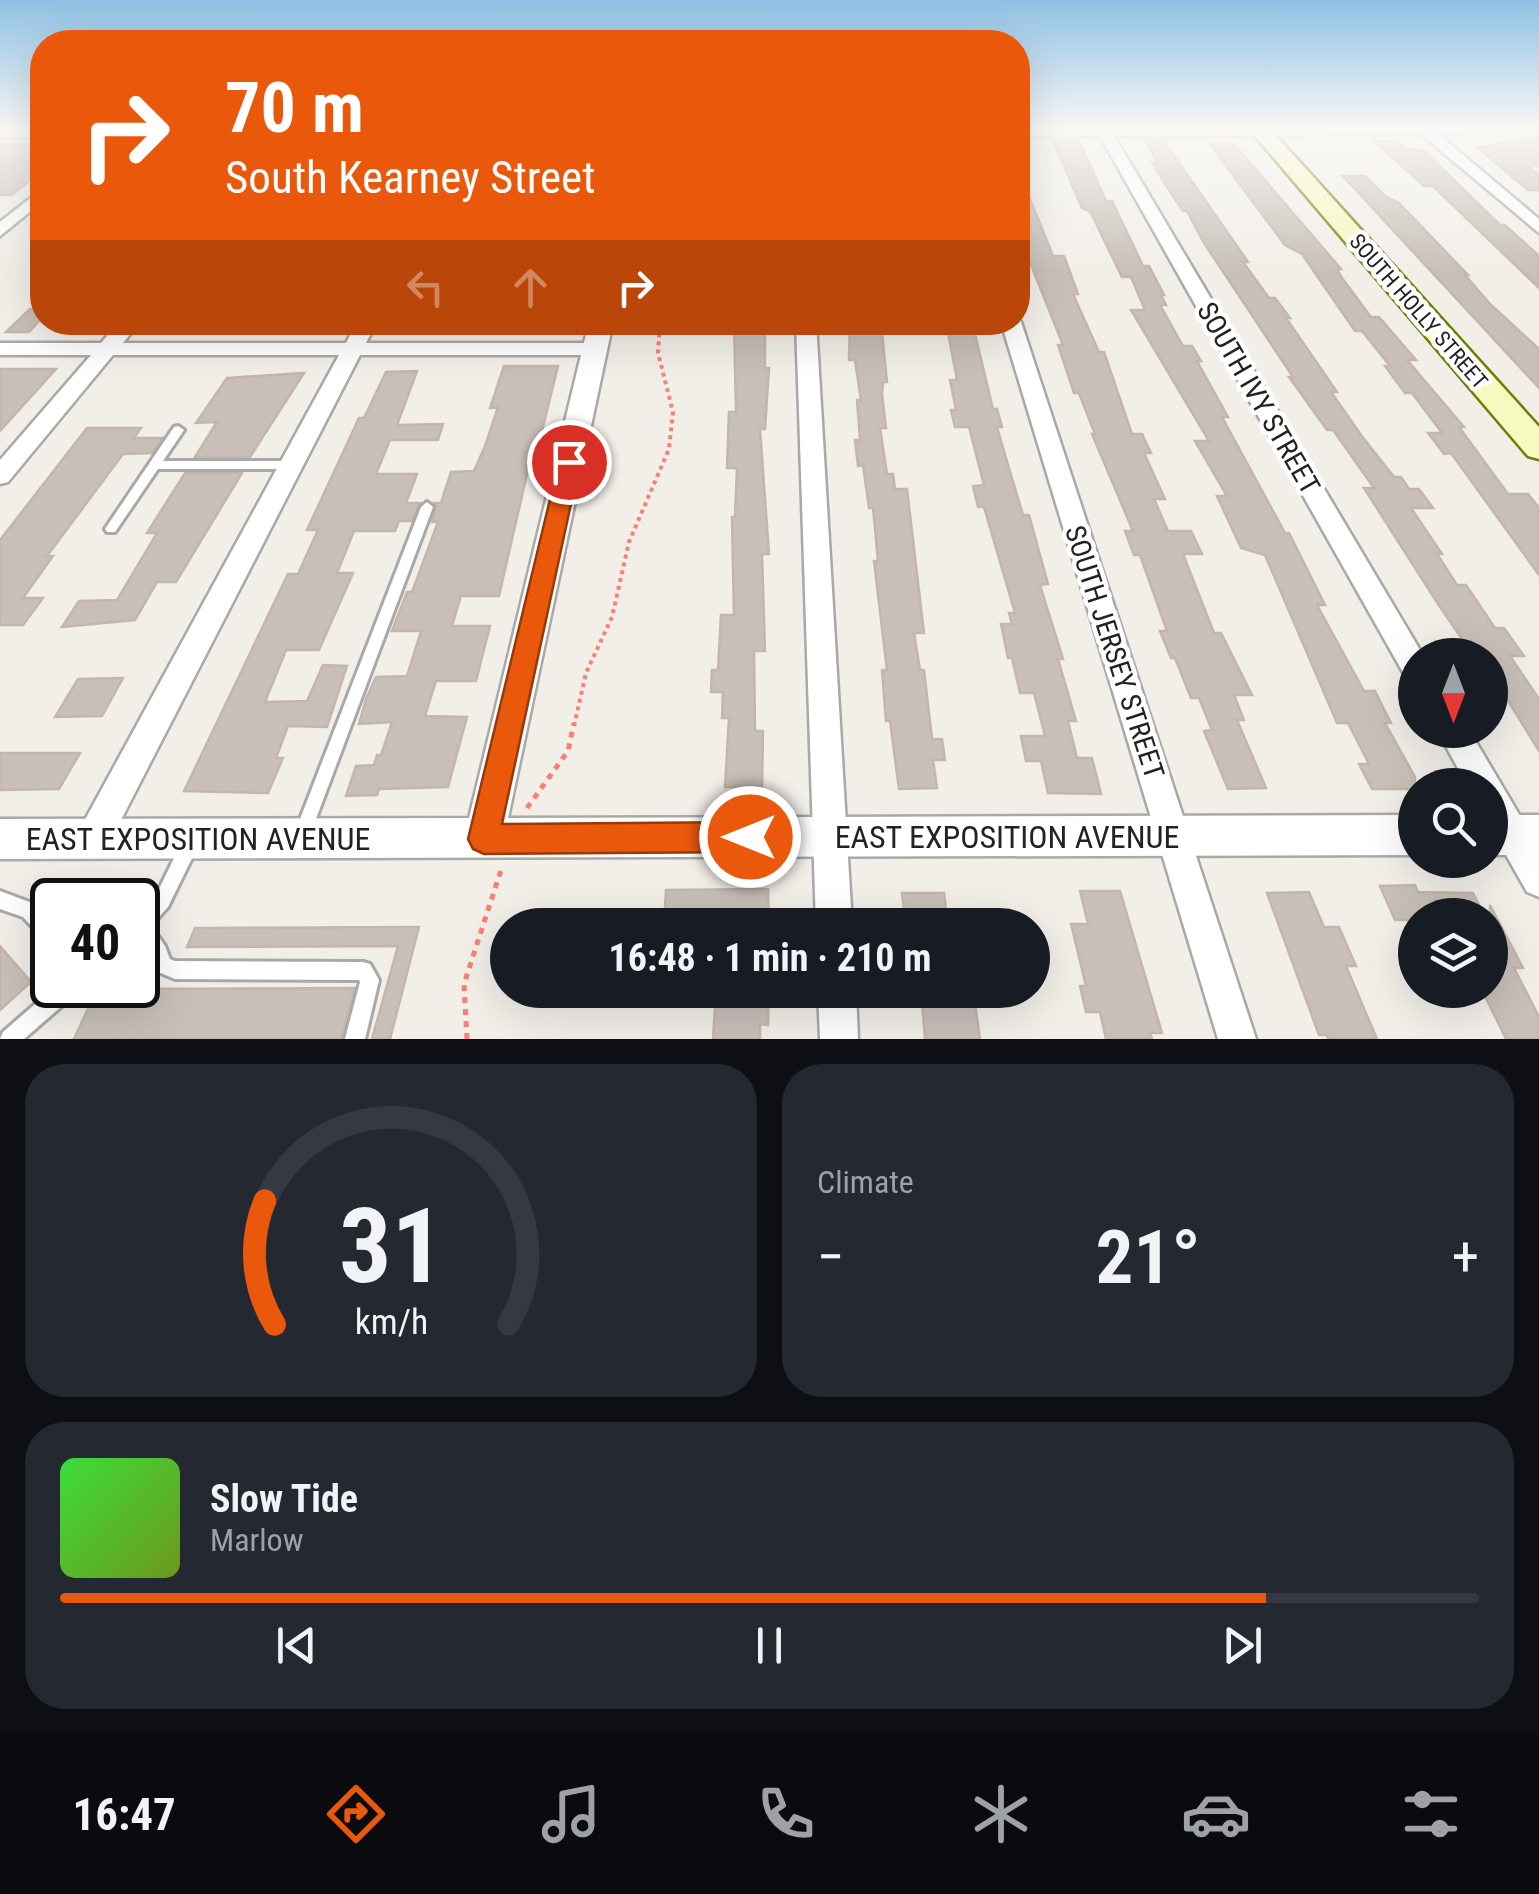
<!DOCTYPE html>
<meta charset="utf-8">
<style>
body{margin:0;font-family:"Roboto Condensed",sans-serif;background:#242831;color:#f1f3f6;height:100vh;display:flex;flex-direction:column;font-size:38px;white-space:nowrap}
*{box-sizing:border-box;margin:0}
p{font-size:32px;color:#9ea1a6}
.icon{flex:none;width:55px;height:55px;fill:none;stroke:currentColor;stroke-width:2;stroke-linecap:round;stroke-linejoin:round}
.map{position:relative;height:1039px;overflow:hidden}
.sheet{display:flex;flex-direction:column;gap:25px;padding:25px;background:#0d0f14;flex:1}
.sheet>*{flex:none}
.guide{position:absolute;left:30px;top:30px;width:1000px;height:305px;border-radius:40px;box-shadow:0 10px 40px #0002;background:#ea580c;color:#fff;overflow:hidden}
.needle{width:65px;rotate:180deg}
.buttons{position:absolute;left:1398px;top:638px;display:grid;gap:20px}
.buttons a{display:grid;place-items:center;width:110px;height:110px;border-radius:50%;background:#171b24;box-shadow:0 10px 40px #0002;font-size:50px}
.speed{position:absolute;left:30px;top:878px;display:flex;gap:20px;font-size:50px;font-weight:700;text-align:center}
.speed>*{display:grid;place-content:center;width:130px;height:130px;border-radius:50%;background:#171b24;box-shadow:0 10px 40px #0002;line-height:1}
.speed .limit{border:5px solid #111;border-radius:15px;background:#fff;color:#111}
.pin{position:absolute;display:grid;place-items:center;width:85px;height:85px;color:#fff;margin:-42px;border:5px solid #fff;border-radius:50%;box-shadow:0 2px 10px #0007}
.me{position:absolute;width:110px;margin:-55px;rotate:270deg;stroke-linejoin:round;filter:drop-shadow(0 0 8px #0008)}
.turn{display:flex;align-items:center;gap:35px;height:210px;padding:0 30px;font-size:45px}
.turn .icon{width:130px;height:130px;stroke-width:2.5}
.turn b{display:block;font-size:70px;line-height:85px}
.lanes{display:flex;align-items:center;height:95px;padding:0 30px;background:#0003;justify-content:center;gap:50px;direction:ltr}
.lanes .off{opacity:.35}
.big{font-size:75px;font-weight:700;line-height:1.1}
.sheet .widget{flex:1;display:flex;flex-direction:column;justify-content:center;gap:15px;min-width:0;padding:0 35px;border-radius:40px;background:#242831}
.sheet .dial{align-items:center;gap:0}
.dial svg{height:260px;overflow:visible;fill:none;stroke:#363941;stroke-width:7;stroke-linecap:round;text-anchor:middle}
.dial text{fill:#f1f3f6;stroke:none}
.song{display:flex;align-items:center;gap:30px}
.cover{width:120px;height:120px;border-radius:15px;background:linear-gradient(135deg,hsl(120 70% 55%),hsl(80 70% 35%))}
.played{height:10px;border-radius:5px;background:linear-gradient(90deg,#ea580c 85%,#363941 85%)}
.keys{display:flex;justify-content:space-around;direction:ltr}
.heat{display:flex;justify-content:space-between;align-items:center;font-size:55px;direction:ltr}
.sheet .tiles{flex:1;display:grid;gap:25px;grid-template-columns:1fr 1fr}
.widget:last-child{grid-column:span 2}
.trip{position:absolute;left:490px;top:908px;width:560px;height:100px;border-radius:50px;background:#171b24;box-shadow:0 10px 40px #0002;font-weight:700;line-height:100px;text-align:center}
.dock{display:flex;height:160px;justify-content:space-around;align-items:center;background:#090b0e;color:#9ea1a6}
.dock .icon{width:70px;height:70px}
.dock .active{color:#ea580c}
.dock b{font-size:45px;color:#f1f3f6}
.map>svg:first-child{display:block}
.building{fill:#c7bfb8;stroke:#c4b6ab;stroke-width:2.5}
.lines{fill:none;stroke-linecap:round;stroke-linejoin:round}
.service-casing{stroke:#a9a9a9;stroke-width:6}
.minor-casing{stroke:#a9a9a9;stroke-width:5}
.tertiary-casing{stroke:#a9a9a9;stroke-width:5}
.secondary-casing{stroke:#707d05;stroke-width:5}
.path-far1{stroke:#fa8072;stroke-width:4;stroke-dasharray:4 4;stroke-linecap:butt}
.path{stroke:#fa8072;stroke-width:5;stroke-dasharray:6 6;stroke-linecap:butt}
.service{fill:#fff;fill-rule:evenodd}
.minor{fill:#fff;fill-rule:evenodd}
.tertiary{fill:#fff;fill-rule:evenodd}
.secondary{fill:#f7fabf;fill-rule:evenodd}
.route{fill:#ea580c;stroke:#983908;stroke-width:2.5}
.labels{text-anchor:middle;stroke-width:9;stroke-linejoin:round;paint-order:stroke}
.far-street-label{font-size:22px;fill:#222;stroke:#fff}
.street-label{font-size:28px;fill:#222;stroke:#fff}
.near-street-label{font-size:32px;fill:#222;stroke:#fff}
</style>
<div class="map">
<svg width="1539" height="1039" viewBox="0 0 1539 1039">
<rect width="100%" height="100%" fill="#f2efe9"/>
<path class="building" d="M1539 134V166H1528L1539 175V190H1528L1478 148Z
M1053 141H1079L1106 201H1112L1143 266H1149L1164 295H1161L1166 305H1160L1183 346H1192L1201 361H1197L1228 417H1222L1285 533H1289L1325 605H1317L1364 691H1375L1391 723H1385L1415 777V789H1372L1359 764H1369L1348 723H1337L1265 555 1241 548 1217 496H1227L1195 441H1209L1131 310H1145L1131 277H1122L1090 211 1082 208Z
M1146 141H1164L1248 262H1243L1269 298H1275L1290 318H1286L1337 392H1331L1361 435 1394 477H1401L1409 489H1419L1433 508H1411L1442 554H1437L1457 585H1466L1495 628H1504L1524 656H1510L1539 699V751L1507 699H1498L1490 687V655H1473L1438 604 1364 488H1374L1333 430H1327L1289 377H1293L1204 243 1187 211H1183L1165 184 1152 162H1157Z
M1374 141H1397L1404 148 1424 151 1500 225H1505L1539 256V288L1433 186H1424Z
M1209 143H1233L1341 269H1337L1342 278 1371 317H1379L1416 360H1407L1464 427H1459L1508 494H1528L1539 508V575L1451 453 1444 454 1428 433H1442L1412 393H1405L1385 366H1390L1362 331H1355L1302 254 1285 245Z
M0 144H42V176H35L12 195H0Z
M1018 169 1053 256H1064L1078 294H1073L1099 352H1104L1132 434H1142L1151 453H1144L1165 499H1154L1168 531H1191L1202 554H1183L1214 633H1221L1252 695H1234L1244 720H1237L1266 788 1228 789 1204 731 1212 730 1199 698H1191L1175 658H1171L1160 631H1167L1140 555H1134L1125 531H1133L1092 434H1095L1079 393H1074L1058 345H1063L1021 240H1025L1018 218Z
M1343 176H1365L1386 197 1399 203 1468 275H1465L1490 304 1539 349V388Z
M30 309H42V318L29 332H6Z
M734 322H765V368H769L765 429H760L769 554H762L765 651H754L755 731H763L762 787H725L729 718H722L723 692H711L712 670H718L721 615H734L732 517H735L737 468H727L729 412H736Z
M850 322H881L887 382H883L882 394 886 428H880L887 474H893L895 489H907L924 633H914L920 670H924L932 739H942L945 760H933L937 788 899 789 890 721H886L882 670H887L874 561H878L873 508H869L863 465 858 466 855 440H860L857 400H861L855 360H849Z
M946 322H967L971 334H975L993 409H997L1002 427H997L1008 465 1023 515H1029L1048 584 1040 585 1063 659H1058L1076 721H1068L1077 758H1092L1101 794 1048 793 1041 761H1026L1021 736H1045L1034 693H1020L1012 658H1008L1001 624H1012L1009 613H1015L984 507H978L973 486 984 485 969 427H955L951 410H956L950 380H957Z
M504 366H558L540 439H535L499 596H461L452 626H490L476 681H436L425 716 467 717 448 787 379 789 377 795 346 796 356 766 374 765 377 755H381L392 722 359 724 366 699 376 677 407 676 421 631H392L407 592H412L438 522H432L436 508 434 503H441L451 472 474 471 485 446 498 407 490 408Z
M0 369H56L0 431Z
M417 371 397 425 443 424 438 440H390L376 474H417L406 503H420L412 521H399L395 531H354L337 573H353L319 650H286L265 702 307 701 323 665 347 666 327 727 288 726 276 758H283L268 793 184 791 288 574H298L318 530H307L359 418H364L386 372Z
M304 373 250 457H195L217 422 196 423 227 378Z
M87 428H141L134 438H162L152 453 123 454 47 556H53L23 598H43L23 625H0V540Z
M185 473H242L176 582H157L135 620 62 627 79 601 117 600 157 533H147Z
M123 678 102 716 55 717 78 679Z
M0 753H80L59 789 0 790Z
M1415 885 1418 892 1473 893 1484 915H1415V920H1395L1380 886Z
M768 889 769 925H664L666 890Z
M1080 891H1120L1162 1033H1150L1152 1039H1106L1100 1012H1086L1080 986H1086L1071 924H1088Z
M1309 892 1324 927H1339L1356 966H1346L1377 1039H1328L1327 1035H1319L1267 893Z
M902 893H944L948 925H906Z
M1490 905 1523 968H1514L1539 1017V1039H1506L1482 990H1490Z
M419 927 390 1039H372L398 946 187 947 195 928Z
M0 946 31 982 0 1010Z
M355 988 341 1039H74L97 989Z
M716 990H769L768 1025 760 1024V1039H713Z
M921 990H973L980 1039H925Z"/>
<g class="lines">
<defs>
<path id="service" d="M178 426 184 430 163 461H292L298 465 292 469H158L115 532H107L105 529 107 526 174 427Z
M427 502 433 507 311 832 309 838 303 840 297 838 295 832 421 507Z
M189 838 195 840 197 846 195 852 168 907 151 926 165 946 170 959 175 961 363 962 370 964 379 980 365 1039H345L360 982 359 980 175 979 156 971 151 956 138 938V915L156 895 183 840Z
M0 891 35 904 52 923V945L46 942 23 917 0 909Z
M57 985H80L78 992 24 1039H0L3 1032Z"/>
<path id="minor" d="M1096 129H1110L1423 655H1415V679L1405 676Z
M1255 129H1473L1466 133 1438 134 1539 219V233L1421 134 1261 135 1256 134Z
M42 189V202L0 236V222Z
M1018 318 1021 322 1256 1039H1218L1001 322H1018Z
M119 322H140L123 343H346L357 322H377L366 343H595L605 349 595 355H360L105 851 93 856 81 851 76 839 81 827 339 355H113L8 482 0 484V460L91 355H0V343H101Z
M796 322H816L852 925H816Z
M1437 730H1469L1539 848V897L1527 892 1490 827V785H1467Z
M818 990H856L858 1039H820Z"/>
<path id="tertiary" d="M0 129H42V137H0Z
M1018 129H1268L1270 131 1261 136H1018Z
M589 322H613L508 818 1415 815V855L0 859V819L469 818Z
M1490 815H1539V855H1490Z"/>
<path id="secondary" d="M1249 129H1270L1539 427V459L1528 456Z"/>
</defs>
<use href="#service" class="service-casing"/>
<use href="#minor" class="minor-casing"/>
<use href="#tertiary" class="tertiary-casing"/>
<use href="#secondary" class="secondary-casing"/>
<path class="path-far1" d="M574 726 586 673 612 617 629 542 669 449 673 412 658 353 660 322"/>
<path class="path" d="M527 808 568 751 574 723
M467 1039 464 984 502 867"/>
<use href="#service" class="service"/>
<use href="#minor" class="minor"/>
<use href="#tertiary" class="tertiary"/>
<use href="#secondary" class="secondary"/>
</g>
<linearGradient id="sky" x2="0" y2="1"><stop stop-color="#8fc0e4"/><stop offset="0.47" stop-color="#f9f8f5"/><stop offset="1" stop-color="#f9f8f5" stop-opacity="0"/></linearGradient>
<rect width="1539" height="274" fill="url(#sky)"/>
<path class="route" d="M569 454 580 462 502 824 750 822 761 826 765 837 761 848 750 852 484 854 473 849 468 839 559 462Z"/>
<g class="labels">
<g class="far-street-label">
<text transform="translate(1419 311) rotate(49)" y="8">SOUTH HOLLY STREET</text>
</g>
<g class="street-label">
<text transform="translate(1259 398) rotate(60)" y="10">SOUTH IVY STREET</text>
<text transform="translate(1115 652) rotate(72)" y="10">SOUTH JERSEY STREET</text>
</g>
<g class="near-street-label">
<text x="1007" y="848">EAST EXPOSITION AVENUE</text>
<text x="198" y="850">EAST EXPOSITION AVENUE</text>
</g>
</g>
</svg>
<div class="buttons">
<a><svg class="needle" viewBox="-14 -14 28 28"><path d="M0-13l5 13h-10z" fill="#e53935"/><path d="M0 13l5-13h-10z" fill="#9ea1a6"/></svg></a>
<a><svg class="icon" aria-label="search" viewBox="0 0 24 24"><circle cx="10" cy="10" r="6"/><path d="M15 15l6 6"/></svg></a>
<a><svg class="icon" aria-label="layers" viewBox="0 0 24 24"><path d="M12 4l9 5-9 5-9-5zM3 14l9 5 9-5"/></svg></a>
</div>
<div class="speed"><div class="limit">40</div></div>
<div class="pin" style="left:569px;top:462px;background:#d93025"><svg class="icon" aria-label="arrive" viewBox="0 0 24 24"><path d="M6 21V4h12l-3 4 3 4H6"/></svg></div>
<svg class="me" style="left:750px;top:837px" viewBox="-20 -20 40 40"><circle r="17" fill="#ea580c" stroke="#fff" stroke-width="3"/><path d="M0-11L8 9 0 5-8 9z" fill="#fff"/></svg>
<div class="trip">16:48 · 1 min · 210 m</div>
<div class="guide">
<div class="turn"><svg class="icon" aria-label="right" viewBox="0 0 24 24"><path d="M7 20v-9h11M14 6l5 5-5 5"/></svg><div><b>70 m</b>South Kearney Street</div></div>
<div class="lanes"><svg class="icon off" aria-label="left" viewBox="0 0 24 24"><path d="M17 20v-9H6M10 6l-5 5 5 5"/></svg><svg class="icon off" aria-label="ahead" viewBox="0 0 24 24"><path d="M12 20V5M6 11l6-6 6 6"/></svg><svg class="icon" aria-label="right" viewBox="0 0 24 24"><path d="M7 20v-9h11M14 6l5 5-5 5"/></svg></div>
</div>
</div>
<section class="sheet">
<div class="tiles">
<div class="widget dial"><svg viewBox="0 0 100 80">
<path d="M14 69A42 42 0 1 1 86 69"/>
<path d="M14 69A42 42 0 0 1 11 31" stroke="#ea580c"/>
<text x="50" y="56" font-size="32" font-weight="700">31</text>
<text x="50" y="72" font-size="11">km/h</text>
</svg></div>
<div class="widget"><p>Climate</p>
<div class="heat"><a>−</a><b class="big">21°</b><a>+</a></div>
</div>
<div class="widget">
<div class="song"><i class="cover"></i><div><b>Slow Tide</b><p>Marlow</p></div></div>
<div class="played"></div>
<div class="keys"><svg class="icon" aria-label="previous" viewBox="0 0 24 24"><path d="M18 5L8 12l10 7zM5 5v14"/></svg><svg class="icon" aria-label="pause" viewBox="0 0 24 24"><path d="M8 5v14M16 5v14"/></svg><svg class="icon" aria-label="next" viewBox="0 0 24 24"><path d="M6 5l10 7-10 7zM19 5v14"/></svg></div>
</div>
</div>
</section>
<nav class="dock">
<b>16:47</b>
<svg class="icon active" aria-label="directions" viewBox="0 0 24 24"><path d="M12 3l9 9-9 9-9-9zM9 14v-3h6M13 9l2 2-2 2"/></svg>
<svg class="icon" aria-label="music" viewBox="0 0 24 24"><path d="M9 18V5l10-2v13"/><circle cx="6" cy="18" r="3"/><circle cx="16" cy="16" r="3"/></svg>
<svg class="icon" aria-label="phone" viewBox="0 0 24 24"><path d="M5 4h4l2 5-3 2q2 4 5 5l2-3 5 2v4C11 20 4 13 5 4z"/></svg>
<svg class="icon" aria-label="climate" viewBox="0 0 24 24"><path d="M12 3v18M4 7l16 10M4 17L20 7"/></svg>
<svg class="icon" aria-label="car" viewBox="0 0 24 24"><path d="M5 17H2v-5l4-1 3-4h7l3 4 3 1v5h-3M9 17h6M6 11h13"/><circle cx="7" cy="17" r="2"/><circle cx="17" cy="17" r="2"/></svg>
<svg class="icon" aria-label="filters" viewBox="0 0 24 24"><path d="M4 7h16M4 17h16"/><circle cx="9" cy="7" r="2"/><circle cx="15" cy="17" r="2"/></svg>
</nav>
